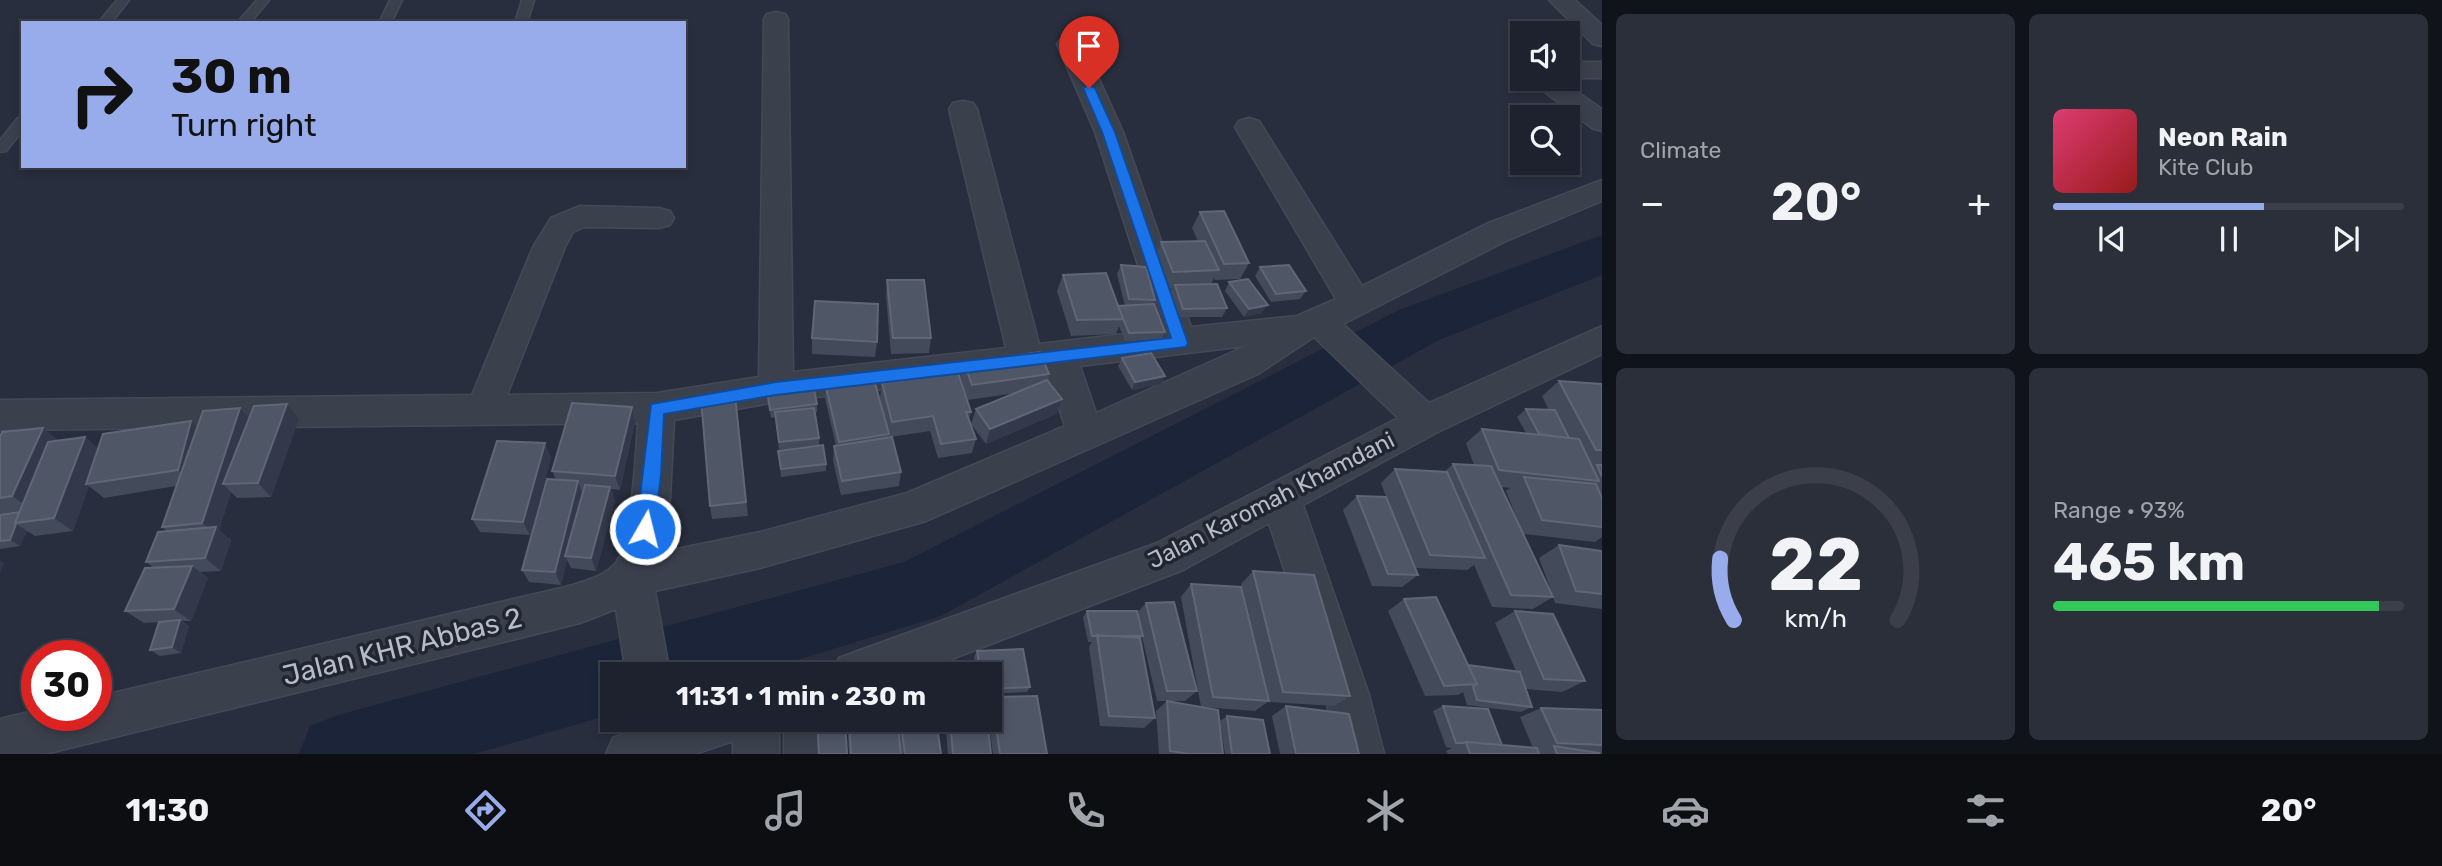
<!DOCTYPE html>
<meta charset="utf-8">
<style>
body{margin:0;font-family:Rubik,sans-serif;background:#2b2f3a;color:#f1f3f6;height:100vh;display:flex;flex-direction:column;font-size:26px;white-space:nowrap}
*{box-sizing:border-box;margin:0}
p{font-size:23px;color:#a1a4aa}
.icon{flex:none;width:38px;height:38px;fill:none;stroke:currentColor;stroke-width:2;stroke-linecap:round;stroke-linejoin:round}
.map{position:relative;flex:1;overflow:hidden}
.panel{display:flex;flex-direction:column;gap:14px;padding:14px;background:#101319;width:840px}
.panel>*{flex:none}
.top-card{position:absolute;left:21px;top:21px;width:665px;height:147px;border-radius:0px;box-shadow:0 4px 10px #0003,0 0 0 2px #3c3f4a;background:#98acec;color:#111;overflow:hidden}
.tools{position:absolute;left:1510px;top:21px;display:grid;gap:14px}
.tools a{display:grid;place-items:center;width:70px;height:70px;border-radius:0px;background:#1e222e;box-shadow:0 4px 10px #0003,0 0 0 2px #3c3f4a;font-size:35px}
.speed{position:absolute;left:21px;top:640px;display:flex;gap:14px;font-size:35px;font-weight:700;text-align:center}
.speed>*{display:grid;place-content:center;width:91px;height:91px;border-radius:50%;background:#1e222e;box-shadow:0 4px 10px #0003,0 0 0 2px #3c3f4a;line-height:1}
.speed .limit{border:10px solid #d22;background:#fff;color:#111}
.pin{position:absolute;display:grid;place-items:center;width:60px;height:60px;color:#fff;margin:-72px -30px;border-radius:50% 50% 50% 0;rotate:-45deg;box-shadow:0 0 7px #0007}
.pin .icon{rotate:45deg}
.me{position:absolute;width:77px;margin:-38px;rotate:8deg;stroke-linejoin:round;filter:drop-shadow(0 0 5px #0008)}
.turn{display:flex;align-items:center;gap:24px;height:147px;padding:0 35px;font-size:32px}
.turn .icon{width:91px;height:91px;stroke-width:2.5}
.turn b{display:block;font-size:49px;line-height:60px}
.big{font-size:52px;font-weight:700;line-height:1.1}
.panel .card{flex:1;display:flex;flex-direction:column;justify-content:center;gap:10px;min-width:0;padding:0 24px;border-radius:10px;background:#2b2f3a}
.panel .dial{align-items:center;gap:0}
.dial svg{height:182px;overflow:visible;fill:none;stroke:#3c3f4a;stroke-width:7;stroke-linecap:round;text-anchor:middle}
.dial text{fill:#f1f3f6;stroke:none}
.song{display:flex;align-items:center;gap:21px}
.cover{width:84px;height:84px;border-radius:10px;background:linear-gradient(135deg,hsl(340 70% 55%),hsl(0 70% 35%))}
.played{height:7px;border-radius:4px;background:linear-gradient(90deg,#98acec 60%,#3c3f4a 60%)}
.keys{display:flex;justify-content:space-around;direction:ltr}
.heat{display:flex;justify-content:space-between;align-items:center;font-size:38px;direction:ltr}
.charge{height:10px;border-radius:5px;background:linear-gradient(90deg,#34c759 93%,#3c3f4a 0)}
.panel .tiles{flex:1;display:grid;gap:14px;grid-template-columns:repeat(2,1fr)}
.trip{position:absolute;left:600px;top:662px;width:402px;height:70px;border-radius:0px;background:#1e222e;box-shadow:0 4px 10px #0003,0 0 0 2px #3c3f4a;font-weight:700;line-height:70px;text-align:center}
.tab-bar{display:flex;height:112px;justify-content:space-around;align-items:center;background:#0c0e12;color:#a1a4aa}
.tab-bar .icon{width:49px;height:49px}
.tab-bar .on{color:#98acec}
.tab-bar b{font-size:32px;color:#f1f3f6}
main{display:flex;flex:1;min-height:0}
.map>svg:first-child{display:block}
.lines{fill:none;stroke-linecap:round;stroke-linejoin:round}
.river{fill:#1c2439;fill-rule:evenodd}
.service-casing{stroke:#444956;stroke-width:3}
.minor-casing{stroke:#444956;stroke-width:3}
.service{fill:#3b404d;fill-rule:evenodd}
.minor{fill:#3b404d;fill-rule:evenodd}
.wall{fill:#434a5a;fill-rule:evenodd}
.shaded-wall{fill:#33394a}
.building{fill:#4f5666;stroke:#606675;stroke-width:2}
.route{fill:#1a73e8;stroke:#114b97;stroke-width:2}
.labels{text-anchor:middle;stroke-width:7;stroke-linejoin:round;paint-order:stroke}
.street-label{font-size:23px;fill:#b7bbc8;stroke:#202532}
.near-street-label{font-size:28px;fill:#b7bbc8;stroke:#202532}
</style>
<main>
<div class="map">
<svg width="1602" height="754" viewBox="0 0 1602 754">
<rect width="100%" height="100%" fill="#282e3d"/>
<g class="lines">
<path class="river" d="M1602 235V275L1439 340 941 616 751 674H612V714L474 754H299L310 726 338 715 904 562 1399 310Z"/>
<defs>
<path id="service" d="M117 0H129L111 23H98Z
M257 0H269L250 23H237Z
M390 0H402L391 23H379Z
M522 0H534L527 23H515Z
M23 117V130L6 151 0 152V140L18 118Z"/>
<path id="minor" d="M1549 0H1575L1602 25V46L1593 44Z
M776 12 785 14 788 19 793 372 1006 348 949 109 953 103 963 101 973 103 977 109 1039 344 1159 330 1095 132 1057 44 1061 39 1070 36 1079 39 1083 44 1123 132 1191 327 1297 316 1336 299 1235 127 1239 121 1249 118 1259 121 1362 286 1486 224 1602 180V201L1508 240 1343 324 1429 403 1602 326V354L1438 432 1303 505 1369 695 1384 754H1338L1325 695 1269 523 1183 570 913 674H833L839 658 855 652 1157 543 1398 418 1314 337 1258 374 926 521 760 568 655 591 670 674H626L616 609 580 623 524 637 45 754H0V719L37 710V716H96V697L565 587C582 582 601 578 614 565 632 548 636 450 638 423L0 430V400L472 395 533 247 551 218 580 206 659 208 670 211 674 218 670 225 659 228 584 227 573 232 565 247 507 395 657 393 759 377 764 19 767 14ZM1246 346 1096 413 1080 366ZM1046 370 1065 426 907 493 760 532 662 552 670 498 674 420 776 402Z
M1568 62H1602V78H1568Z
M1528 79H1558L1602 109V131L1592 128Z
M663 719H779V754H733V741L695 754H606L613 738Z
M784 719H830V754H784Z"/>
</defs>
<use href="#service" class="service-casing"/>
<use href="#minor" class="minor-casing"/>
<use href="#service" class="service"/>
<use href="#minor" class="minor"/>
</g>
<path class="wall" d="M1200 212 1249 263 1240 279 1215 280 1214 278 1211 284 1227 308 1222 317H1179L1170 293 1173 288H1165L1154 259 1161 242 1198 241 1192 228Z
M1121 265 1155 300 1153 304 1165 332 1161 340 1125 341 1119 326 1116 334 1071 336 1057 291 1063 275 1118 306H1125L1117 274Z
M1260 267 1306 291 1300 299 1271 302 1255 276Z
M887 280 931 338 929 353 891 354 886 296Z
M1229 282 1262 313 1244 317 1225 291Z
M812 338 877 342 875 357 812 354Z
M1122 358 1161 384 1132 390 1118 366Z
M964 363 1049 374 1047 381 1062 399 1056 414 986 444 971 424 976 409 1016 393 968 400 960 378Z
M1559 381 1602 384V537L1595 542 1523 534 1553 596 1539 558 1559 545 1602 551V609L1555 603 1553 597 1533 609 1492 607 1474 565 1467 570 1415 568 1418 575 1402 587 1372 586 1343 510 1357 496 1386 497 1381 483 1395 469 1445 471 1453 464 1474 465 1466 443 1482 429 1526 433 1517 417 1526 409 1549 410 1542 396ZM1501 487 1510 488 1506 491 1520 527Z
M825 383 886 422 880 398 882 383 971 412 969 419 976 439 972 453 938 458 930 431 890 437 889 435V438L901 472 899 486 841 495 833 461 834 446H836L825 398Z
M767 391 817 404V412H815L819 438V445L779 450 775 417 771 418Z
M735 395 748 516 712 519 710 506Z
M299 419 271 497 237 498 231 492 219 530 231 540 221 571 200 572 208 578 191 621H182L189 626 181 653 160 656 150 650 159 622 144 623 125 611 153 567 146 562 167 531 162 527 176 486 104 498 89 486 73 531 35 536 27 531 20 546 0 549V515L19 512V511L0 514V437L59 441 85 437 98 449 198 427Z
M635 422 620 490 611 489 615 501 596 571 571 568 567 560 561 585 529 582 522 570 556 480 552 471Z
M778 451 826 464V471L781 477Z
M551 457 530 535 480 532 472 519Z
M1253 571 1350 696 1334 706 1269 702 1241 584Z
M1191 584 1269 701 1255 711 1202 707 1223 754H1159L1156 711 1167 701 1201 707 1181 597Z
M1404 599 1468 665 1516 671 1495 623 1515 611 1585 681 1562 692 1526 689 1532 707 1521 712 1467 705 1463 692 1458 695 1425 696 1388 611Z
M1146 603 1197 691 1185 701H1157L1142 637 1140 639 1155 718 1144 728 1100 726 1089 647 1092 642H1088L1083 617 1087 611 1137 613Z
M977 651 1030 687 1027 692 990 694V674H977L974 657Z
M992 697 1047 754H993L988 719H990V699Z
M1286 706 1359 754H1280L1272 716Z
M1443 706 1502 745 1533 748 1520 717 1541 708 1602 710V754H1448L1446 751 1452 748 1446 747 1433 711Z
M1227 716 1270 754H1225L1220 721Z
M816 719H845L847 754H818Z
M847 719H897V726L899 719H936L941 754H849Z
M945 719H987L991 754H948Z"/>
<path class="shaded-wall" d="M1268 305 1262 313 1244 317 1249 309Z
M1165 376 1161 384 1132 390 1135 382Z
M1062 399 1056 414 986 444 990 429Z
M287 404 299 419 271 497 258 483Z
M632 407 635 422 620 490 615 476Z
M240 408 253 423 223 484 231 492 219 530 231 540 221 571 205 558 214 533 202 523Z
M191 421 206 435 193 484 178 470Z
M43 428 61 442 32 510 12 496Z
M85 437 102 452 86 484 89 486 73 531 54 518Z
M545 443 551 457 530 535 523 522Z
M578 481 583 495 565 556 567 560 561 585 555 572Z
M610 487 615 501 596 571 591 558Z
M16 524 27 531 20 546 10 540Z
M0 560 4 563 0 574Z
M192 566 208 578 191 621 174 609Z
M180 620 189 626 181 653 172 647Z"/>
<path class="building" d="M1224 211 1249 263 1224 264 1200 212Z
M1205 241 1219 270 1173 272 1161 242Z
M1121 265 1146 267 1155 300 1129 299Z
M1289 265 1306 291 1276 294 1260 267Z
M1106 273 1123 319 1077 320 1063 275Z
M1248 279 1268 305 1249 309 1229 282Z
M887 280H924L931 338H893Z
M1217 284 1227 308 1183 309 1175 285Z
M815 301 878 304 877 342 812 338Z
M1154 304 1165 332 1129 333 1118 306Z
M1040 352 1049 374 972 385 964 363Z
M1151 353 1165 376 1135 382 1122 358Z
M958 373 971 412H966L976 439 941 444 933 416 892 422 882 383Z
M873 376 889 434 839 442 825 383Z
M1047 380 1062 399 990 429 976 409Z
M1559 381 1602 384V450H1596Z
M813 385 817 404 770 410 767 391Z
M735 395 746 502 710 506 701 398Z
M572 403 632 407 615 476 552 471Z
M287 404 258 483 223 484 254 406Z
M240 408 202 523 162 527 203 411Z
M814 408 819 438 779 442 775 412Z
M1526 409 1555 410 1569 438 1539 434Z
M191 421 178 470 86 484 103 434Z
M43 428 12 496 0 498V437L2 432Z
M1482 429 1579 439 1599 481 1499 470Z
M85 437 54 518 15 523 48 442Z
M892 437 901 472 842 481 834 446Z
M497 441 545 443 523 522 472 519Z
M823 445 826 464 781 469 778 451Z
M1453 464 1491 466 1553 597 1511 595Z
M1597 465H1602V477Z
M1395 469 1447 472 1485 558 1430 555Z
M1524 477 1596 484 1602 498V527L1542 520Z
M547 479 578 481 555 572 522 570Z
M585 485 610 487 591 558 565 556Z
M1357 496 1386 497 1418 575 1388 574Z
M19 512 15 523 16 524 10 540 0 541V515Z
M216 527 205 558 146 562 158 532Z
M1559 545 1602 551V594L1576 591Z
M192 566 174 609 125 611 145 568Z
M1253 571 1314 575 1350 696 1283 692Z
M1191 584 1241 587 1269 701 1213 697Z
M1436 597 1477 684 1444 686 1404 599Z
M1174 602 1197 691H1167L1146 603Z
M1087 611H1137L1143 636H1092Z
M1515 611 1553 614 1585 681 1544 679Z
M180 620 172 647 150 650 159 622Z
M1097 635 1140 638 1155 718 1109 716Z
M1023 649 1030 687 990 689V674H981L977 651Z
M971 661 973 674H930L929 666Z
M1468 665 1520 672 1532 707 1477 700 1473 687 1477 684Z
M1037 696 1047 754H1000L992 697Z
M1167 701 1218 710 1223 754H1189L1170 751Z
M1286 706 1349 714 1359 754H1296Z
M1443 706 1488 709 1502 745 1466 742 1463 743H1456Z
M1541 708 1602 710V745L1557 743Z
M1227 716 1263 720 1270 754H1232Z
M817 719H845L847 754H819Z
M849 719H897L901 754H851Z
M900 719H936L941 754H905Z
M950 719H987L991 754H953Z
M1466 742 1537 748 1539 754H1470Z
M1554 746 1599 753V754H1557Z"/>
<path class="route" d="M1089 85 1095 88 1115 132 1188 343 1186 347 776 395 664 414 661 476 654 529 651 535 645 537 639 535 636 529 651 404 776 382 1171 338 1102 132 1083 88Z"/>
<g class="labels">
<g class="street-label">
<text transform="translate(1271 500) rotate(-27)" y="8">Jalan Karomah Khamdani</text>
</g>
<g class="near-street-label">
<text transform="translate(402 646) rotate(-14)" y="10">Jalan KHR Abbas 2</text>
</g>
</g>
</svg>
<div class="tools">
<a><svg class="icon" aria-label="sound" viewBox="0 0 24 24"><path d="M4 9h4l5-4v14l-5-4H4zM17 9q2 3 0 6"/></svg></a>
<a><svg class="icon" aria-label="search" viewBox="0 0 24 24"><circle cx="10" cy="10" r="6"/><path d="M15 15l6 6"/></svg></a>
</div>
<div class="speed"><div class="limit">30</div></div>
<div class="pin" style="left:1089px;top:88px;background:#d93025"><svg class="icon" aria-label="arrive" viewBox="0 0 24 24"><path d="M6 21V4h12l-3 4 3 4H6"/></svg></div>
<svg class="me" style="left:645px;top:529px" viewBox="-20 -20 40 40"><circle r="17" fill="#1a73e8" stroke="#fff" stroke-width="3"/><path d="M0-11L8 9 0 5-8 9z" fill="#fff"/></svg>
<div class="trip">11:31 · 1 min · 230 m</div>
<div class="top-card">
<div class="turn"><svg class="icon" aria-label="right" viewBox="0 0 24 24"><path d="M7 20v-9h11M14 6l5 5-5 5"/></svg><div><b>30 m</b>Turn right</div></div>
</div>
</div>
<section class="panel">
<div class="tiles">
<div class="card"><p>Climate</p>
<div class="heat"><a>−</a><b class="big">20°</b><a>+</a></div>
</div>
<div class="card">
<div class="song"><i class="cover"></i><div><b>Neon Rain</b><p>Kite Club</p></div></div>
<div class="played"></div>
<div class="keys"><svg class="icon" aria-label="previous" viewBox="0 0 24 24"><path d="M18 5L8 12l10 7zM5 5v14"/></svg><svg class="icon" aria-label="pause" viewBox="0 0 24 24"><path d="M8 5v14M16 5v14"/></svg><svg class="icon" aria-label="next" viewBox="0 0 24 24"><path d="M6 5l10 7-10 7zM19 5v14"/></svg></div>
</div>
<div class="card dial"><svg viewBox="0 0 100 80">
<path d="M14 69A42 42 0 1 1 86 69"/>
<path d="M14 69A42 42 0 0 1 8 42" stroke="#98acec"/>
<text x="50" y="56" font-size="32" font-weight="700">22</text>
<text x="50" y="72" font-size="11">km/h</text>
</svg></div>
<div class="card"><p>Range · 93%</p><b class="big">465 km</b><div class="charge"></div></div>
</div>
</section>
</main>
<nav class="tab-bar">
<b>11:30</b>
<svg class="icon on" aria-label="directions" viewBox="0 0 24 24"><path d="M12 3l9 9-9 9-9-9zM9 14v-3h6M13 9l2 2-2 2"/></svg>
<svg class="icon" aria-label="music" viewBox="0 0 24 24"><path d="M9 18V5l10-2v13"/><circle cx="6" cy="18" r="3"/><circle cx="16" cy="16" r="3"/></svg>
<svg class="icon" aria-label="phone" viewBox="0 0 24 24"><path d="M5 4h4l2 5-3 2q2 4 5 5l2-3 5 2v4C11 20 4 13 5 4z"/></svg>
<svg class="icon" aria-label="climate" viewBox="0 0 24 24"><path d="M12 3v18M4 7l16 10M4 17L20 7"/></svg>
<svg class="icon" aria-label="car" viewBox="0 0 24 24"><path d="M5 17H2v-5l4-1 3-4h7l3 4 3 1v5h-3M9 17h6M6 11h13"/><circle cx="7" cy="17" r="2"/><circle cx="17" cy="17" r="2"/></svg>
<svg class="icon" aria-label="filters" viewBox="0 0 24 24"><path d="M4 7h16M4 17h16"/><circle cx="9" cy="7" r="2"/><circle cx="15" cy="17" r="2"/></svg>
<b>20°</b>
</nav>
